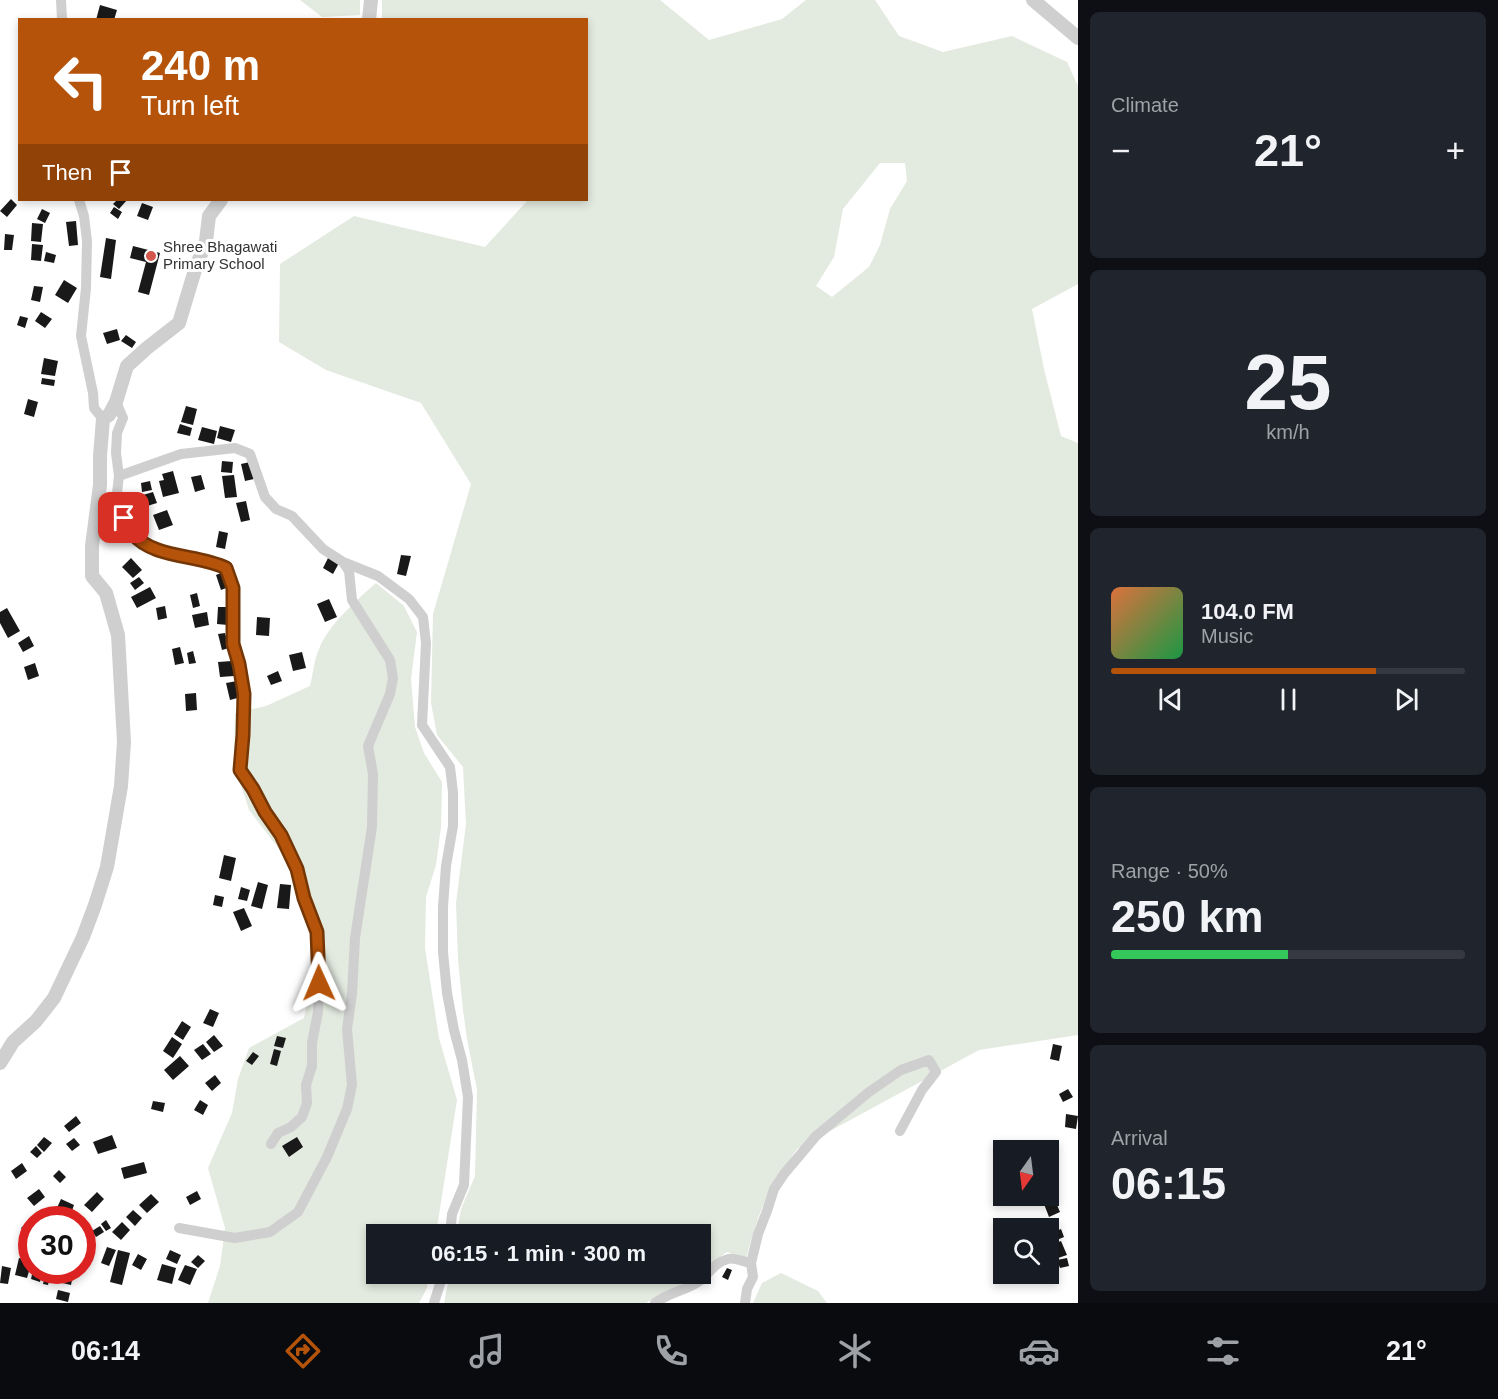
<!DOCTYPE html>
<meta charset="utf-8">
<style>
body{margin:0;font-family:Arial,sans-serif;background:#20242c;color:#f1f3f6;height:100vh;display:flex;flex-direction:column;font-size:22px;white-space:nowrap}
*{box-sizing:border-box;margin:0}
p{font-size:20px;color:#9ea1a6}
.icon{flex:none;width:33px;height:33px;fill:none;stroke:currentColor;stroke-width:2;stroke-linecap:round;stroke-linejoin:round}
.map{position:relative;flex:1;overflow:hidden}
.details{display:flex;flex-direction:column;gap:12px;padding:12px;background:#0d0f14;width:420px}
.details>*{flex:none}
.hud{position:absolute;left:18px;top:18px;width:570px;height:183px;border-radius:0px;box-shadow:0 3px 9px #0003;background:#b45309;color:#fff;overflow:hidden}
.needle{width:39px;rotate:194deg}
.fabs{position:absolute;left:993px;top:1140px;display:grid;gap:12px}
.fabs a{display:grid;place-items:center;width:66px;height:66px;border-radius:0px;background:#171b24;box-shadow:0 3px 9px #0003;font-size:30px}
.speed{position:absolute;left:18px;top:1206px;display:flex;gap:12px;font-size:30px;font-weight:700;text-align:center}
.speed>*{display:grid;place-content:center;width:78px;height:78px;border-radius:50%;background:#171b24;box-shadow:0 3px 9px #0003;line-height:1}
.speed .limit{border:9px solid #d22;background:#fff;color:#111}
.pin{position:absolute;display:grid;place-items:center;width:51px;height:51px;color:#fff;margin:-26px;border-radius:12px;box-shadow:0 3px 9px #0006}
.me{position:absolute;width:66px;margin:-33px;rotate:359deg;stroke-linejoin:round;filter:drop-shadow(0 0 4px #0008)}
.turn{display:flex;align-items:center;gap:21px;height:126px;padding:0 24px;font-size:27px}
.turn .icon{width:78px;height:78px;stroke-width:2.5}
.turn b{display:block;font-size:42px;line-height:51px}
.then{display:flex;align-items:center;height:57px;padding:0 24px;background:#0003;gap:12px;font-size:22px}
.big{font-size:45px;font-weight:800;line-height:1.1}
.details .tile{flex:1;display:flex;flex-direction:column;justify-content:center;gap:9px;min-width:0;padding:0 21px;border-radius:9px;background:#20242c}
.details .dial{align-items:center;gap:0}
.dial b{font-size:78px;line-height:1}
.song{display:flex;align-items:center;gap:18px}
.cover{width:72px;height:72px;border-radius:9px;background:linear-gradient(135deg,hsl(20 70% 55%),hsl(140 70% 35%))}
.played{height:6px;border-radius:3px;background:linear-gradient(90deg,#b45309 75%,#363941 75%)}
.keys{display:flex;justify-content:space-around;direction:ltr}
.heat{display:flex;justify-content:space-between;align-items:center;font-size:33px;direction:ltr}
.charge{height:9px;border-radius:4px;background:linear-gradient(90deg,#34c759 50%,#363941 0)}
.trip{position:absolute;left:366px;top:1224px;width:345px;height:60px;border-radius:0px;background:#171b24;box-shadow:0 3px 9px #0003;font-weight:800;line-height:60px;text-align:center}
.dock{display:flex;height:96px;justify-content:space-around;align-items:center;background:#090b0e;color:#9ea1a6}
.dock .icon{width:42px;height:42px}
.dock .selected{color:#b45309}
.dock b{font-size:27px;color:#f1f3f6}
main{display:flex;flex:1;min-height:0}
.map>svg:first-child{display:block}
.green{fill:#e3eadf;fill-rule:evenodd}
.building{fill:#191919}
.lines{fill:none;stroke-linecap:round;stroke-linejoin:round}
.minor{stroke:#cfcfcf;stroke-width:10}
.tertiary{stroke:#cfcfcf;stroke-width:14}
.route-casing{stroke:#753606;stroke-width:15}
.route{stroke:#b45309;stroke-width:10}
.poi-dot{fill:#d3574a;stroke:#fff;stroke-width:2}
.labels{text-anchor:middle;stroke-width:6;stroke-linejoin:round;paint-order:stroke}
.poi-label{font-size:15px;fill:#323232;stroke:#fff;text-anchor:start}
</style>
<main>
<div class="map">
<svg width="1078" height="1303" viewBox="0 0 1078 1303">
<rect width="100%" height="100%" fill="#fff"/>
<path class="green" d="M300 0H360V15L322 17Z
M382 0H660L709 40 782 19 806 0H875L899 36 943 52 1012 36 1067 62 1078 86V284L1032 309 1044 369 1061 436 1078 443V1035L979 1050 797 1149C791 1158 784 1167 778 1176 763 1201 753 1230 746 1259L727 1252 701 1270 700 1234H457L461 1209 475 1176 477 1090 467 1039 463 1010 458 960 456 903 466 824 463 767 437 735 431 703 433 614 471 484 421 403 326 370 279 342 280 264 354 216 485 247 528 200H586V20L382 19ZM880 163H905L907 181 890 209 880 245 869 267 832 297 816 286 834 257 843 209Z
M376 583 404 606 417 632 411 679 415 727 424 753 442 782 441 827 436 865 426 897 425 948 439 1038 457 1100 436 1234H376V1274H429L427 1288 419 1303H208L220 1266 225 1228 208 1168 232 1113 238 1079 249 1048 304 1018 317 958 301 898 290 871 279 849 249 810 234 764 235 713 266 706 310 686C313 674 314 660 319 649 328 625 357 600 376 583Z
M781 1273 818 1291 827 1303H753L762 1283Z
M450 1274H696L678 1287 649 1301 646 1303H444Z"/>
<path class="building" d="M100 5 117 10 114 20H96Z
M11 199 17 205 7 217 0 211Z
M117 200H127L119 209 113 204Z
M142 203 153 207 148 220 137 216Z
M114 207 122 212 118 219 110 213Z
M42 209 50 213 45 223 37 219Z
M76 221 78 245 69 246 66 222Z
M32 223 43 224 41 242 31 241Z
M5 234 14 235 12 250H4Z
M106 238 116 240 111 279 100 277Z
M32 244 43 245 41 261 31 260Z
M133 246 160 253 149 295 138 292 146 262 130 258Z
M46 252 56 255 54 263 44 261Z
M64 280 77 288 68 303 55 295Z
M34 286 43 287 40 302 31 300Z
M41 312 52 319 45 328 35 321Z
M20 316 28 318 25 328 17 325Z
M117 329 120 340 107 344 103 333Z
M126 335 136 342 132 348 121 341Z
M44 358 58 361 55 376 41 374Z
M42 378 55 380 54 386 41 384Z
M28 399 38 402 34 417 24 414Z
M186 406 197 409 193 425 181 422Z
M180 424 192 428 190 436 177 433Z
M220 426 235 430 231 442 217 438Z
M202 427 217 431 214 444 198 440Z
M222 461 233 462 232 473 221 472Z
M250 462 254 479 245 481 241 464Z
M173 471 179 493 163 497 159 481 164 480 162 474Z
M201 475 205 489 195 492 191 477Z
M234 475 237 497 225 498 222 476Z
M150 481 152 490 142 492 141 483Z
M153 492 157 503 147 506 143 495Z
M246 501 250 520 241 522 236 503Z
M167 510 173 525 159 530 153 515Z
M219 531 228 533 225 549 216 547Z
M401 555 411 556 406 576 397 574Z
M131 558 142 570 133 578 122 567Z
M328 558 339 563 333 574 323 568Z
M223 572 226 581 224 582 226 588 221 590 216 575Z
M139 577 144 583 135 590 130 583Z
M150 587 156 598 137 608 131 597Z
M197 593 200 606 193 608 190 595Z
M329 599 337 617 325 622 317 604Z
M165 606 167 618 158 620 156 608Z
M218 607H229L228 625 217 624Z
M7 608 20 631 8 638 0 623V612Z
M207 612 209 625 195 628 192 615Z
M257 617 270 618 269 636 256 635Z
M225 633 229 648 222 650 218 634Z
M29 636 34 646 23 652 18 643Z
M180 647 184 663 175 665 172 649Z
M193 651 196 663 189 664 187 653Z
M302 652 306 668 293 671 289 655Z
M232 661 234 676 220 677 218 662Z
M35 663 39 676 28 680 24 667Z
M278 671 282 681 271 685 267 676Z
M237 681 241 697 230 700 226 683Z
M196 693 197 710 186 711 185 694Z
M224 855 236 858 231 881 219 878Z
M258 882 268 885 262 909 251 906Z
M280 884 291 885 289 909 277 908Z
M241 887 250 890 247 901 238 899Z
M215 895 224 897 222 907 213 905Z
M244 908 252 926 241 931 233 912Z
M210 1009 219 1013 213 1027 203 1023Z
M182 1021 191 1027 183 1040 174 1034Z
M214 1035 223 1046 214 1052 206 1042Z
M277 1036 286 1038 283 1048 274 1046Z
M172 1037 182 1044 173 1058 163 1051Z
M203 1044 211 1054 202 1060 194 1050Z
M1053 1044 1062 1046 1059 1061 1050 1059Z
M274 1049 281 1051 277 1066 270 1064Z
M253 1052 259 1056 252 1065 246 1061Z
M180 1056 189 1066 173 1080 164 1070Z
M215 1075 221 1083 212 1091 205 1083Z
M1068 1089 1073 1097 1063 1102 1059 1094Z
M200 1100 208 1105 203 1115 194 1110Z
M153 1101 165 1103 163 1112 151 1109Z
M1066 1114 1078 1116 1076 1129 1065 1127Z
M76 1116 81 1123 69 1132 64 1126Z
M112 1135 117 1148 98 1154 93 1142Z
M44 1137 52 1143 44 1152 37 1145Z
M297 1137 303 1147 289 1157 282 1146Z
M74 1138 80 1145 72 1151 66 1144Z
M36 1146 42 1153 37 1158 30 1152Z
M144 1162 147 1173 124 1179 121 1168Z
M22 1163 27 1171 16 1179 11 1171Z
M59 1170 66 1177 60 1183 53 1176Z
M39 1189 45 1197 34 1206 27 1198Z
M197 1191 201 1199 190 1205 186 1197Z
M97 1192 104 1199 92 1212 84 1205Z
M151 1194 159 1202 147 1213 139 1205Z
M61 1199 74 1205 70 1216 56 1210Z
M1055 1200 1060 1212 1049 1217 1044 1204Z
M133 1210 142 1218 135 1226 126 1217Z
M37 1213 43 1220H32V1232L28 1236 21 1228Z
M106 1220 111 1228 106 1231 101 1224Z
M122 1222 130 1230 121 1240 112 1232Z
M100 1226 104 1232 96 1237 92 1231Z
M1061 1229 1064 1237 1052 1242 1049 1234Z
M1061 1241 1067 1255 1058 1258 1053 1244Z
M107 1247 116 1250 109 1266 101 1263Z
M118 1250 130 1253 122 1285 110 1282Z
M170 1250 181 1255 177 1264 166 1259Z
M138 1254 147 1259 141 1270 132 1265Z
M198 1255 205 1261 198 1268 191 1262Z
M19 1258 32 1261 27 1278 15 1275Z
M1067 1258 1069 1266 1060 1268 1057 1260Z
M162 1264 176 1268 172 1284 157 1280Z
M185 1265 197 1269 190 1285 178 1280Z
M2 1266 11 1268 8 1284 0 1283Z
M727 1268 732 1270 728 1280 722 1277Z
M1000 1268 1004 1269V1274H1012L1009 1282 996 1279Z
M33 1270H43L40 1282 31 1279Z
M46 1272 51 1273 48 1285 43 1284Z
M60 1272 73 1275 71 1285 58 1282Z
M58 1290 70 1293 68 1302 56 1299Z"/>
<g class="lines">
<path class="minor" d="M61 0 62 20
M79 200 84 216 87 241 86 288 81 336 93 393 94 408 103 419
M116 402 123 418 117 433 116 453 119 476 117 493 125 518 131 532 140 542 155 549 172 554 216 563 226 568 233 588V644L239 664 245 694 243 735 240 770 253 789 265 812 281 835 297 869 304 898 317 932 319 960 318 1012 312 1043V1066L306 1085 307 1103 302 1117 291 1127 278 1133 271 1144
M119 476 181 454 235 448 250 454 265 497 276 509 292 516 323 549 343 562 378 576 409 599 423 617 426 643 422 725 450 767 453 792V826L446 866 443 907V952L447 993 454 1030 462 1060 468 1097 464 1185 452 1214 450 1234
M179 1228 235 1238 270 1232 298 1212 327 1157 347 1109 352 1085 347 1029 352 994 355 938 372 827 373 774 368 746 390 694 393 678 390 660 352 600 349 571 343 562
M751 1263 758 1234 767 1211 774 1189 784 1174 816 1136 869 1092 901 1070 929 1060 936 1072 922 1090 900 1131
M434 1303 443 1274
M655 1303C668 1293 684 1291 698 1282 709 1275 713 1263 728 1259 734 1257 744 1262 751 1263L753 1277 747 1289 745 1303"/>
<path class="tertiary" d="M1033 0 1078 38
M369 20 371 0
M0 1063 13 1042 36 1021 54 998 83 937 95 905 107 867 121 786 124 742 118 635 106 593 92 576V546L100 485V456L103 419 109 415 116 402 127 366 147 348 179 323 195 270 206 241 209 216 221 200"/>
</g>
<g class="lines">
<defs>
<path id="route" d="M124 518C127 523 129 530 133 534 154 559 198 554 226 568L233 588V644L239 664 244 694 243 735 240 770 253 789 265 812 281 835 297 869 304 898 317 932 319 983"/>
</defs>
<use href="#route" class="route-casing"/>
<use href="#route" class="route"/>
</g>
<circle class="poi-dot" cx="151" cy="256" r="6"/>
<g class="labels">
<g class="poi-label">
<text x="163" y="252">Shree Bhagawati<tspan x="163" dy="17">Primary School</tspan></text>
</g>
</g>
</svg>
<div class="fabs">
<a><svg class="needle" viewBox="-14 -14 28 28"><path d="M0-13l5 13h-10z" fill="#e53935"/><path d="M0 13l5-13h-10z" fill="#9ea1a6"/></svg></a>
<a><svg class="icon" aria-label="search" viewBox="0 0 24 24"><circle cx="10" cy="10" r="6"/><path d="M15 15l6 6"/></svg></a>
</div>
<div class="speed"><div class="limit">30</div></div>
<div class="pin" style="left:124px;top:518px;background:#d93025"><svg class="icon" aria-label="arrive" viewBox="0 0 24 24"><path d="M6 21V4h12l-3 4 3 4H6"/></svg></div>
<svg class="me" style="left:319px;top:983px" viewBox="-20 -20 40 40"><path d="M0-17L14 15 0 8-14 15z" fill="#b45309" stroke="#fff" stroke-width="4"/></svg>
<div class="trip">06:15 · 1 min · 300 m</div>
<div class="hud">
<div class="turn"><svg class="icon" aria-label="left" viewBox="0 0 24 24"><path d="M17 20v-9H6M10 6l-5 5 5 5"/></svg><div><b>240 m</b>Turn left</div></div>
<div class="then">Then<svg class="icon" aria-label="arrive" viewBox="0 0 24 24"><path d="M6 21V4h12l-3 4 3 4H6"/></svg></div>
</div>
</div>
<section class="details">
<div class="tile"><p>Climate</p>
<div class="heat"><a>−</a><b class="big">21°</b><a>+</a></div>
</div>
<div class="tile dial"><b>25</b><p>km/h</p></div>
<div class="tile">
<div class="song"><i class="cover"></i><div><b>104.0 FM</b><p>Music</p></div></div>
<div class="played"></div>
<div class="keys"><svg class="icon" aria-label="previous" viewBox="0 0 24 24"><path d="M18 5L8 12l10 7zM5 5v14"/></svg><svg class="icon" aria-label="pause" viewBox="0 0 24 24"><path d="M8 5v14M16 5v14"/></svg><svg class="icon" aria-label="next" viewBox="0 0 24 24"><path d="M6 5l10 7-10 7zM19 5v14"/></svg></div>
</div>
<div class="tile"><p>Range · 50%</p><b class="big">250 km</b><div class="charge"></div></div>
<div class="tile"><p>Arrival</p><b class="big">06:15</b></div>
</section>
</main>
<nav class="dock">
<b>06:14</b>
<svg class="icon selected" aria-label="directions" viewBox="0 0 24 24"><path d="M12 3l9 9-9 9-9-9zM9 14v-3h6M13 9l2 2-2 2"/></svg>
<svg class="icon" aria-label="music" viewBox="0 0 24 24"><path d="M9 18V5l10-2v13"/><circle cx="6" cy="18" r="3"/><circle cx="16" cy="16" r="3"/></svg>
<svg class="icon" aria-label="phone" viewBox="0 0 24 24"><path d="M5 4h4l2 5-3 2q2 4 5 5l2-3 5 2v4C11 20 4 13 5 4z"/></svg>
<svg class="icon" aria-label="climate" viewBox="0 0 24 24"><path d="M12 3v18M4 7l16 10M4 17L20 7"/></svg>
<svg class="icon" aria-label="car" viewBox="0 0 24 24"><path d="M5 17H2v-5l4-1 3-4h7l3 4 3 1v5h-3M9 17h6M6 11h13"/><circle cx="7" cy="17" r="2"/><circle cx="17" cy="17" r="2"/></svg>
<svg class="icon" aria-label="filters" viewBox="0 0 24 24"><path d="M4 7h16M4 17h16"/><circle cx="9" cy="7" r="2"/><circle cx="15" cy="17" r="2"/></svg>
<b>21°</b>
</nav>
